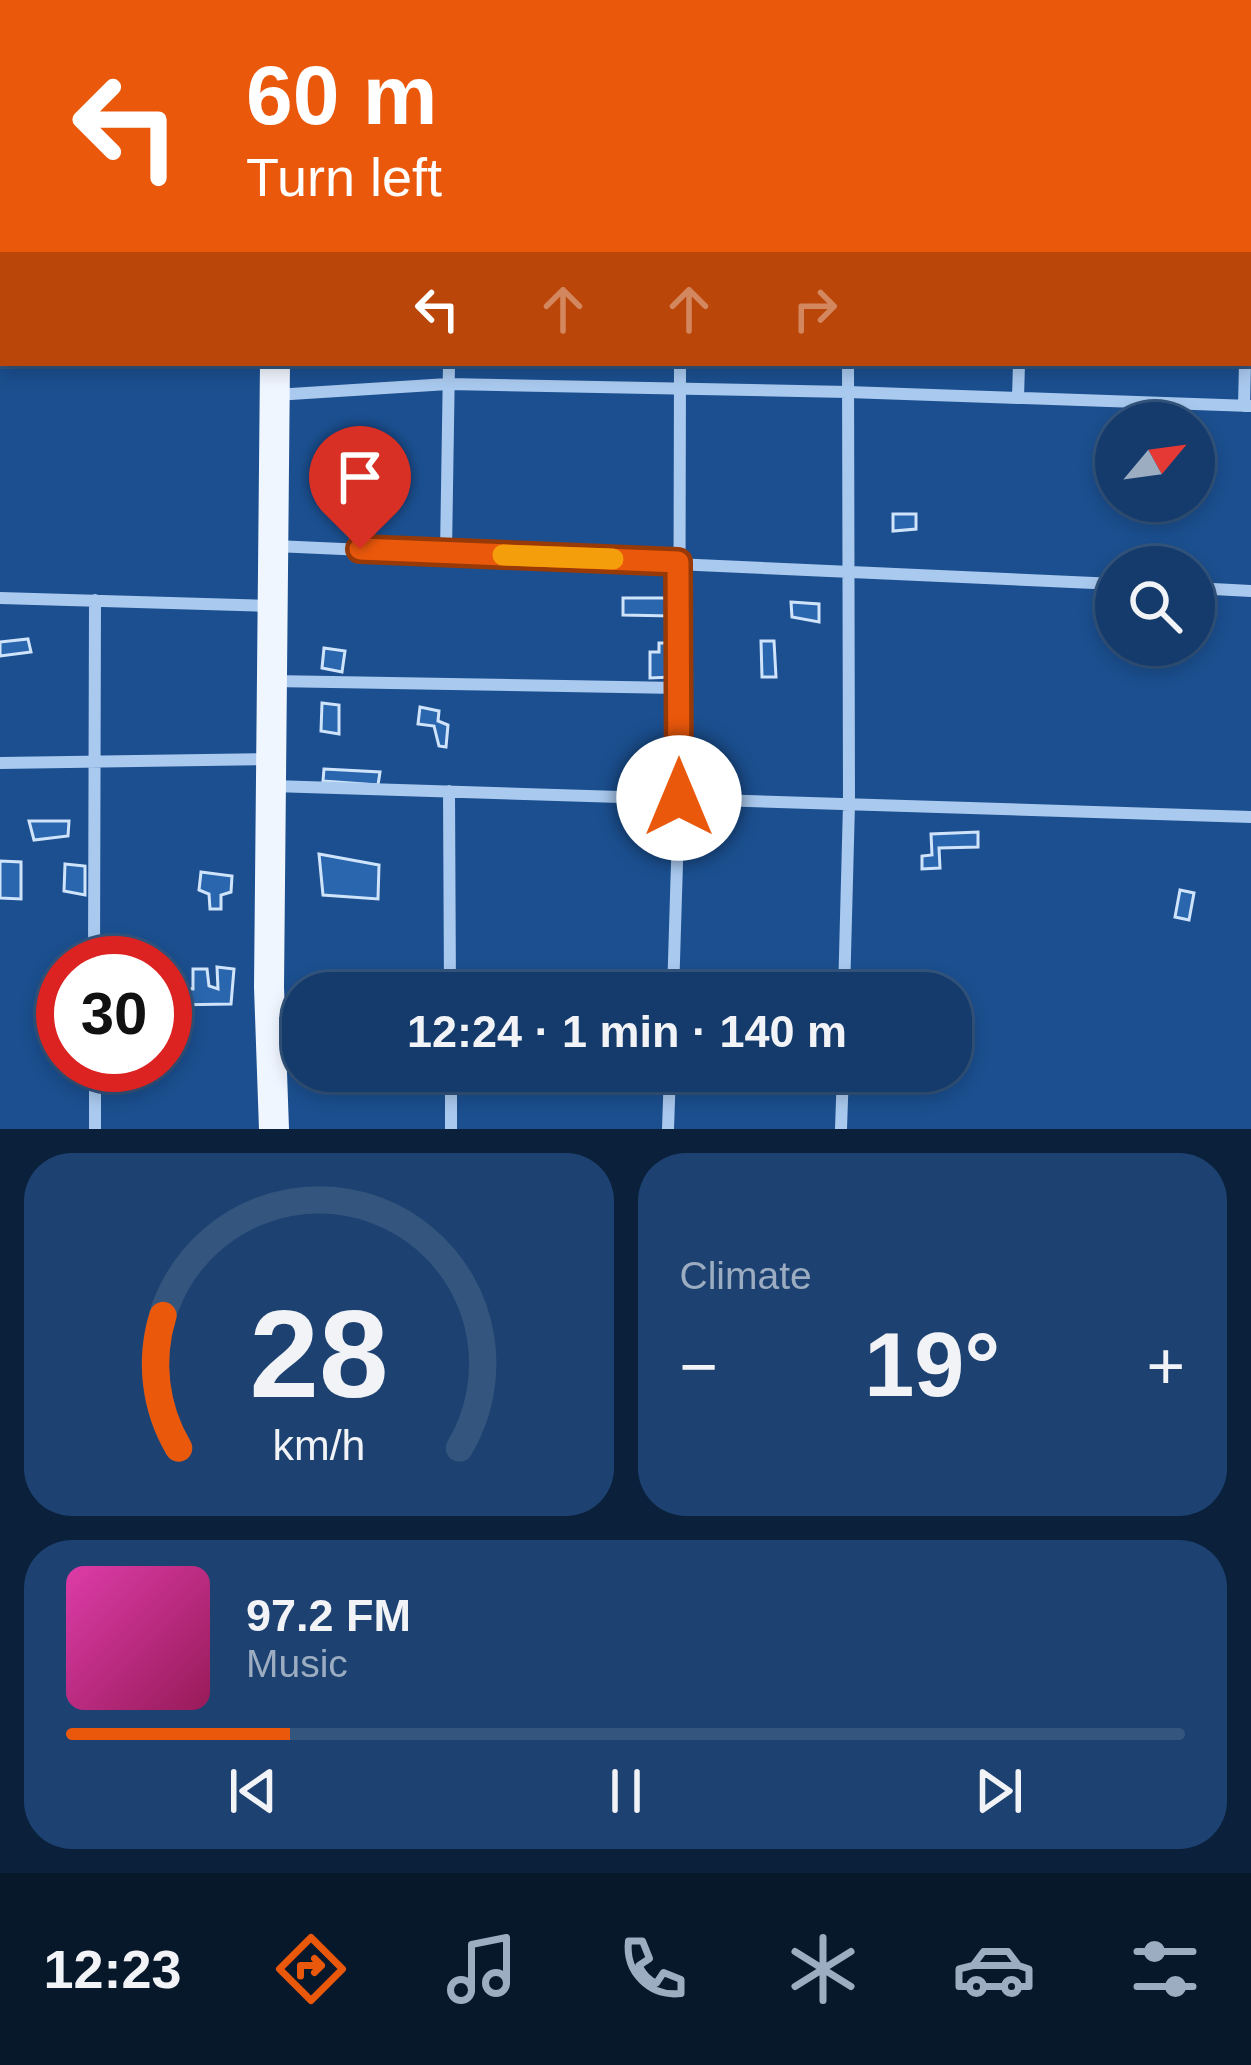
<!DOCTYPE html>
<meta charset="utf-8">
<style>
body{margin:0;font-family:Arial,sans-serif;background:#1d4271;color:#f1f3f6;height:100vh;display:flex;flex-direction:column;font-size:45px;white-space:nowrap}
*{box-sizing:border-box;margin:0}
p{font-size:39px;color:#9dadc1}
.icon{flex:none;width:66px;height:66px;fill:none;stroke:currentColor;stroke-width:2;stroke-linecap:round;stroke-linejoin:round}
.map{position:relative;height:1129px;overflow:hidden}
.sheet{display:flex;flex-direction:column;gap:24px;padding:24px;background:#0b203b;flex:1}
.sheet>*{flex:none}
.hud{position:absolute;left:0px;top:0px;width:1251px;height:366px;box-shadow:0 6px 18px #0003,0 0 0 3px #33557e;background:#ea580c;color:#fff;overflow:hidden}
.needle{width:78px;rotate:61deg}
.buttons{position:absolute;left:1095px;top:402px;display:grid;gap:24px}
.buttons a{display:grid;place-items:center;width:120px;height:120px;border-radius:50%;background:#143b6b;box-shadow:0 6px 18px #0003,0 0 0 3px #33557e;font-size:60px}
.speed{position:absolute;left:36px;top:936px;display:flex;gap:24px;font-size:60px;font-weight:700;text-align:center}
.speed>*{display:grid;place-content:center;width:156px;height:156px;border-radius:50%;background:#143b6b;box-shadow:0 6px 18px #0003,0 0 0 3px #33557e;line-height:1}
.speed .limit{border:18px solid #d22;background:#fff;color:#111}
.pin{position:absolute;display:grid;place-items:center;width:102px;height:102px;color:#fff;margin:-123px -51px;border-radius:50% 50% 50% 0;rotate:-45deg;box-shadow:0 0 12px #0007}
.pin .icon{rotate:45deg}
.me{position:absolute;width:132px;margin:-66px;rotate:0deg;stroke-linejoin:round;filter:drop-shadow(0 0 9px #0008)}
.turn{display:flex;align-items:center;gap:42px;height:252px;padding:0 48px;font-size:54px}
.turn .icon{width:156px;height:156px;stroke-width:2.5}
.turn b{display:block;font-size:84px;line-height:102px}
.lanes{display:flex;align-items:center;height:114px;padding:0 48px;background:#0003;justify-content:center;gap:60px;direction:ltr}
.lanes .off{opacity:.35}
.big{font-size:90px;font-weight:700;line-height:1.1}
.sheet .tile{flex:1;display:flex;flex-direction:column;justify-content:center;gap:18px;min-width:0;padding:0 42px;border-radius:48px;background:#1d4271}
.sheet .dial{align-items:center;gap:0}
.dial svg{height:312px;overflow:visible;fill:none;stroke:#33557e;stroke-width:7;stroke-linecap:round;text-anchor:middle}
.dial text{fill:#f1f3f6;stroke:none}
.song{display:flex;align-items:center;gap:36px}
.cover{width:144px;height:144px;border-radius:18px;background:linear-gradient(135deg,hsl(320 70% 55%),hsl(330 70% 35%))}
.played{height:12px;border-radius:6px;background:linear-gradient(90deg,#ea580c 20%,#33557e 20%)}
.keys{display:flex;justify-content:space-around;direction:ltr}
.heat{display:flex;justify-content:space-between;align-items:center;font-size:66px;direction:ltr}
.sheet .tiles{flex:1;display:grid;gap:24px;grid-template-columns:1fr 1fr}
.tile:last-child{grid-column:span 2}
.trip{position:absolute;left:282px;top:972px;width:690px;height:120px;border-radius:48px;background:#143b6b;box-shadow:0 6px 18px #0003,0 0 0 3px #33557e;font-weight:700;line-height:120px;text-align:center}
.tab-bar{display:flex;height:192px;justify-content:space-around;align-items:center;background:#08182b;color:#9dadc1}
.tab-bar .icon{width:84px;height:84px}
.tab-bar .current{color:#ea580c}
.tab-bar b{font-size:54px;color:#f1f3f6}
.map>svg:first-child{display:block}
.building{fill:#2a66ad;stroke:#cfe3fa;stroke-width:3}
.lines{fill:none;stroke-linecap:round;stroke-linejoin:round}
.street{stroke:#a9c9ee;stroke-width:12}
.primary{stroke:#f0f6ff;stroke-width:30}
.route-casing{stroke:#983908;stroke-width:30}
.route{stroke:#ea580c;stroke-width:21}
.slow{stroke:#f59e0b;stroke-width:21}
</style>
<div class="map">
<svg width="1251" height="1129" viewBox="0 0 1251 1129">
<rect width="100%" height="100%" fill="#1b4f8f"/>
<path class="building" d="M3 0H209L3 3Z
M893 514H916V529L893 531Z
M623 598H672V616L623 615Z
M791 602 819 604V622L792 617Z
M28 639 31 652 0 656V642Z
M761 641H774L776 677H762Z
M659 643H672V677L650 678V652H659Z
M324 648 345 651 342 672 322 668Z
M322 703 339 705V734L321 731Z
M420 707 439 711 438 721 448 725 446 747 439 746 434 726 418 724Z
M324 769 380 772 378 785 323 781Z
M29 821H69L68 836 34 840Z
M978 832V847L939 848 940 868 922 869V856L932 855 931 834Z
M319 854 379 865 378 899 323 895Z
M0 861 21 862V899L0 898Z
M65 864 85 866V895L64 891Z
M201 872 232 876 231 892 221 895V909H210L209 894 199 890Z
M1180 890 1194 893 1189 920 1175 917Z
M217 967 234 969 231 1004 172 1005 174 988 193 989V969H207L209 986 218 989Z"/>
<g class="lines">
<path class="street" d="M848 0V3
M1023 0V3
M1240 0V3
M483 3V0
M684 3 685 0
M1248 17H1251
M1248 250H1251
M275 395 448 384 848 392 1251 406
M1018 398 1019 363
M1244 406 1245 363
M275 546 1116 584
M446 552 449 363
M1194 588 1251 591
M0 598 271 606
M272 681 678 688
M0 763 269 759
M273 786 1251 817
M449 791 450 993
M94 963 95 600
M673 993 679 798 680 363
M844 993 849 804 848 363
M95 1065V1129
M451 1071V1129
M668 1129 670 1071
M841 1129 843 1071"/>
<path class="primary" d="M281 0V3
M274 1129 269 987 275 363"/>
</g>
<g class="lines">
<defs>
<path id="route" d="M360 549 678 562 679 798"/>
</defs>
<use href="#route" class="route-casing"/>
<use href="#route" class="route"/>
<path class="slow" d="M503 555 613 559"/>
</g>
</svg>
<div class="buttons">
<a><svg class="needle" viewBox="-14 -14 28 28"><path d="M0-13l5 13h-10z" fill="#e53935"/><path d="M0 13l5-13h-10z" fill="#9dadc1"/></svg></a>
<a><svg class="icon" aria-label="search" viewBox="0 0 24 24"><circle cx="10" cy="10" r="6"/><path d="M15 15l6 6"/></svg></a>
</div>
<div class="speed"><div class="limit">30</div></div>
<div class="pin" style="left:360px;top:549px;background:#d93025"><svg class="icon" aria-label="arrive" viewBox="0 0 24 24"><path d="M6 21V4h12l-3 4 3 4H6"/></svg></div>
<svg class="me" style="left:679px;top:798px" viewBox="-20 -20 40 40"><circle r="19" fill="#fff"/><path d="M0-13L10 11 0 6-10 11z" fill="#ea580c"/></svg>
<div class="trip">12:24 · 1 min · 140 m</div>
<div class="hud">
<div class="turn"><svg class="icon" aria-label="left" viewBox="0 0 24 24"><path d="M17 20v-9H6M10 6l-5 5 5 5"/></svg><div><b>60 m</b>Turn left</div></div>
<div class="lanes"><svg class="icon" aria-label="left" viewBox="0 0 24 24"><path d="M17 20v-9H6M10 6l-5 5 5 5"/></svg><svg class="icon off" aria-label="ahead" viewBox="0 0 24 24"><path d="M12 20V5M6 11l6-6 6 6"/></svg><svg class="icon off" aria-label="ahead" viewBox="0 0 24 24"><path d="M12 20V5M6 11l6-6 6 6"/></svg><svg class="icon off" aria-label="right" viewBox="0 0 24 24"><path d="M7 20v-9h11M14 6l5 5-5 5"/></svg></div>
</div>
</div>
<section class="sheet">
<div class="tiles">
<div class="tile dial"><svg viewBox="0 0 100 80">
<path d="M14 69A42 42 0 1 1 86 69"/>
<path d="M14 69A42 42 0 0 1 10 35" stroke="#ea580c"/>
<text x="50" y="56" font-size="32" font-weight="700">28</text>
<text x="50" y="72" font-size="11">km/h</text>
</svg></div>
<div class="tile"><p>Climate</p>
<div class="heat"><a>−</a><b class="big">19°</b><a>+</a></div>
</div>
<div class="tile">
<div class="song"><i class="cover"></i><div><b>97.2 FM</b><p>Music</p></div></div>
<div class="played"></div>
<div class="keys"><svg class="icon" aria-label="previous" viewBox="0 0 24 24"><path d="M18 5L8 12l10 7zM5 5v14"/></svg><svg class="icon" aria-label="pause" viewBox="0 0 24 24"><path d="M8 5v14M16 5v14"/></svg><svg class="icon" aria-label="next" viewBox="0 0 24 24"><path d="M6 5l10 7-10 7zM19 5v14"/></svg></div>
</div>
</div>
</section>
<nav class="tab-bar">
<b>12:23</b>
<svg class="icon current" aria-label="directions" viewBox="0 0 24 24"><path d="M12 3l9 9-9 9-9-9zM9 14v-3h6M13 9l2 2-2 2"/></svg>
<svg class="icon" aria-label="music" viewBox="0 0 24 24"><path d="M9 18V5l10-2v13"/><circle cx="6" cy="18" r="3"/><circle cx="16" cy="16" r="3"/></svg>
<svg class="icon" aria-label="phone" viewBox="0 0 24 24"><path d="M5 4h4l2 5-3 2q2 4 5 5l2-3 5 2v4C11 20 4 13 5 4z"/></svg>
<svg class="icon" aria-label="climate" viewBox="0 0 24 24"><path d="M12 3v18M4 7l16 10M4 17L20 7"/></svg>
<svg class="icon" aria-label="car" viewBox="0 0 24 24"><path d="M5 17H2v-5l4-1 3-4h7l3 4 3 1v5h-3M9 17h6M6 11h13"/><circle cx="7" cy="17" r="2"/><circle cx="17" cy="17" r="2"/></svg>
<svg class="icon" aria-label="filters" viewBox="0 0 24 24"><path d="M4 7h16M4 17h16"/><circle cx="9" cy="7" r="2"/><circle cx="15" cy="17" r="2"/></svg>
</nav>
